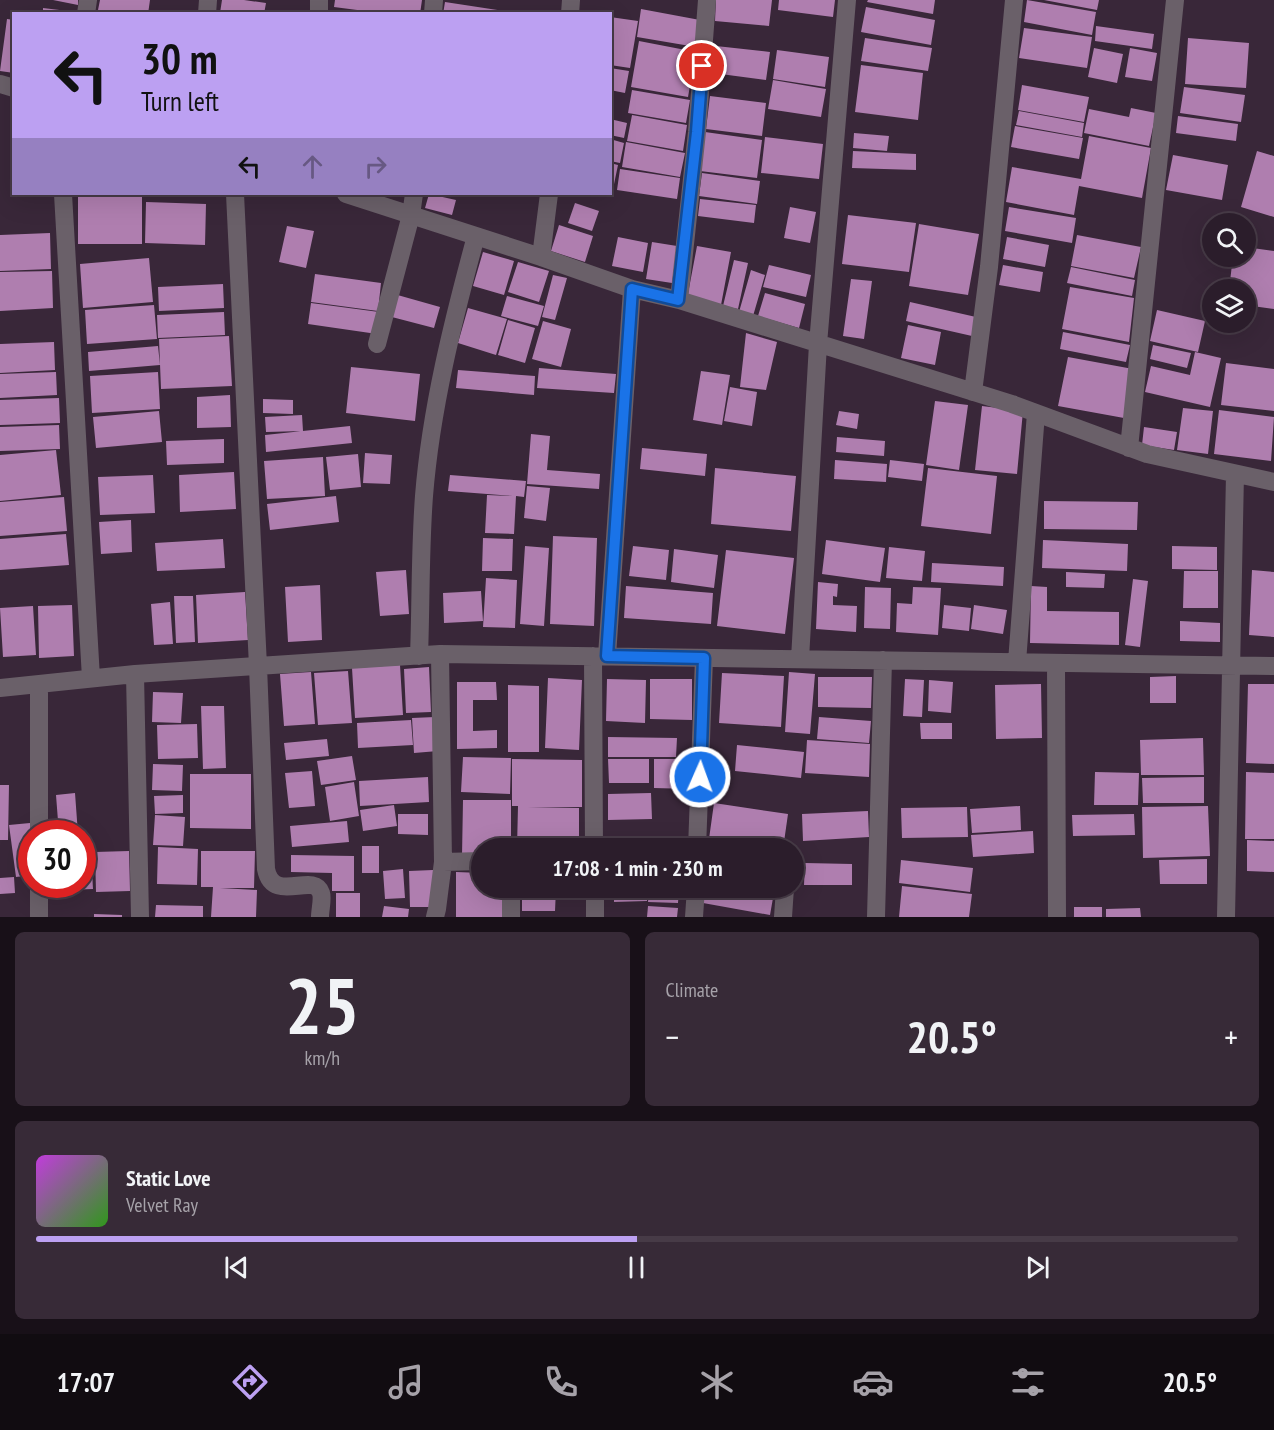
<!DOCTYPE html>
<meta charset="utf-8">
<style>
body{margin:0;font-family:"PT Sans Narrow",sans-serif;background:#372a37;color:#f1f3f6;height:100vh;display:flex;flex-direction:column;font-size:22px;white-space:nowrap}
*{box-sizing:border-box;margin:0}
p{font-size:20px;color:#a6a2a9}
.icon{flex:none;width:33px;height:33px;fill:none;stroke:currentColor;stroke-width:2;stroke-linecap:round;stroke-linejoin:round}
.map{position:relative;height:917px;overflow:hidden}
.side{display:flex;flex-direction:column;gap:15px;padding:15px;background:#181018;flex:1}
.side>*{flex:none}
.banner{position:absolute;left:12px;top:12px;width:600px;height:183px;border-radius:0px;box-shadow:0 6px 24px #0002,0 0 0 2px #473b47;background:#bca0f2;color:#111;overflow:hidden}
.controls{position:absolute;left:1202px;top:213px;display:grid;gap:12px}
.controls a{display:grid;place-items:center;width:54px;height:54px;border-radius:50%;background:#2b1d2b;box-shadow:0 6px 24px #0002,0 0 0 2px #473b47;font-size:30px}
.speed{position:absolute;left:18px;top:820px;display:flex;gap:12px;font-size:30px;font-weight:700;text-align:center}
.speed>*{display:grid;place-content:center;width:78px;height:78px;border-radius:50%;background:#2b1d2b;box-shadow:0 6px 24px #0002,0 0 0 2px #473b47;line-height:1}
.speed .limit{border:9px solid #d22;background:#fff;color:#111}
.pin{position:absolute;display:grid;place-items:center;width:51px;height:51px;color:#fff;margin:-26px;border:3px solid #fff;border-radius:50%;box-shadow:0 2px 6px #0007}
.me{position:absolute;width:66px;margin:-33px;rotate:2deg;stroke-linejoin:round;filter:drop-shadow(0 0 4px #0008)}
.turn{display:flex;align-items:center;gap:21px;height:126px;padding:0 30px;font-size:27px}
.turn .icon{width:78px;height:78px;stroke-width:2.5}
.turn b{display:block;font-size:42px;line-height:51px}
.lanes{display:flex;align-items:center;height:57px;padding:0 30px;background:#0003;justify-content:center;gap:30px;direction:ltr}
.lanes .off{opacity:.35}
.big{font-size:45px;font-weight:700;line-height:1.1}
.side .tile{flex:1;display:flex;flex-direction:column;justify-content:center;gap:9px;min-width:0;padding:0 21px;border-radius:9px;background:#372a37}
.side .dial{align-items:center;gap:0}
.dial b{font-size:78px;line-height:1}
.song{display:flex;align-items:center;gap:18px}
.cover{width:72px;height:72px;border-radius:9px;background:linear-gradient(135deg,hsl(290 70% 55%),hsl(110 70% 35%))}
.played{height:6px;border-radius:3px;background:linear-gradient(90deg,#bca0f2 50%,#473b47 50%)}
.keys{display:flex;justify-content:space-around;direction:ltr}
.heat{display:flex;justify-content:space-between;align-items:center;font-size:33px;direction:ltr}
.side .tiles{flex:1;display:grid;gap:15px;grid-template-columns:1fr 1fr}
.tile:last-child{grid-column:span 2}
.trip{position:absolute;left:471px;top:838px;width:333px;height:60px;border-radius:30px;background:#2b1d2b;box-shadow:0 6px 24px #0002,0 0 0 2px #473b47;font-weight:700;line-height:60px;text-align:center}
.tab-bar{display:flex;height:96px;justify-content:space-around;align-items:center;background:#110c11;color:#a6a2a9}
.tab-bar .icon{width:42px;height:42px}
.tab-bar .selected{color:#bca0f2}
.tab-bar b{font-size:27px;color:#f1f3f6}
.map>svg:first-child{display:block}
.building{fill:#af7eaf}
.lines{fill:none;stroke-linecap:round;stroke-linejoin:round}
.street{stroke:#6a6069;stroke-width:18}
.route-casing{stroke:#114b97;stroke-width:15}
.route{stroke:#1a73e8;stroke-width:10}
</style>
<div class="map">
<svg width="1274" height="917" viewBox="0 0 1274 917">
<rect width="100%" height="100%" fill="#392739"/>
<path class="building" d="M53 0H78V5Z
M100 0H150L148 14H125L98 10Z
M222 0H244L266 3 264 14 220 13Z
M335 0H422L420 14H388L334 7Z
M716 0H772L769 26 715 21Z
M779 0H835L833 17 778 10Z
M868 0H935L933 14 867 2Z
M1027 0 1096 12 1092 35 1024 22Z
M1044 0H1099L1097 10Z
M445 2 504 11 503 14H443Z
M866 7 935 20 931 45 861 32Z
M43 8 76 12V14H43Z
M641 9 700 20 696 47 637 37Z
M521 10 535 12V14H520Z
M610 17 638 21 630 68 610 65Z
M7 19 14 20V73L0 71Z
M1096 26 1154 34 1152 49 1095 41Z
M1024 28 1092 37 1087 68 1019 58Z
M865 38 932 48 928 71 861 61Z
M1188 38 1249 43 1246 88 1185 84Z
M639 41 696 52 688 97 631 87Z
M716 46 770 52 766 80 713 73Z
M1094 48 1123 54 1117 83 1088 77Z
M1130 48 1157 53 1152 81 1125 77Z
M777 50 829 57 825 87 773 79Z
M861 65 923 73 918 120 855 112Z
M610 68 629 71 625 93 610 90Z
M773 80 826 89 821 117 768 109Z
M1022 85 1089 97 1084 122 1018 110Z
M1184 87 1245 95 1241 122 1180 113Z
M632 90 690 100 686 123 628 113Z
M710 96 766 103 762 136 706 129Z
M1131 108 1156 113 1149 146 1084 133 1089 109 1129 117Z
M1019 111 1084 123 1082 137 1016 125Z
M632 115 687 125 683 151 627 141Z
M1178 116 1238 124 1236 141 1176 133Z
M610 119 627 123 624 138 610 135Z
M1015 126 1083 138 1079 159 1011 147Z
M705 132 762 140 757 178 700 171Z
M854 133 889 136 887 151 853 148Z
M1089 136 1151 148 1142 198 1079 186 1074 215 1006 202 1012 167 1081 179Z
M765 137 823 144 819 179 761 173Z
M610 139 624 143 620 163 610 161Z
M626 142 685 153 680 177 622 167Z
M853 151 916 154V170L852 168Z
M1257 151 1274 156V217L1241 207Z
M1173 155 1228 165 1222 200 1166 190Z
M610 163 618 165 613 189 610 188Z
M620 169 680 178 677 199 617 190Z
M702 173 760 181 757 204 699 196Z
M78 194H142V244H78Z
M429 194 456 200 452 215 425 208Z
M700 199 756 205 754 223 698 216Z
M146 202 206 204 205 245 145 243Z
M575 203 599 211 592 231 568 223Z
M790 207 816 212 810 243 784 238Z
M1009 207 1076 218 1072 243 1005 231Z
M848 215 916 223 909 272 842 264Z
M919 224 979 234 968 295 909 286Z
M559 225 593 236 585 262 551 251Z
M287 226 314 231 306 268 279 262Z
M50 233 51 269 0 271V235Z
M1077 235 1141 247 1134 278 1071 266Z
M618 237 648 243 643 272 612 266Z
M1007 237 1049 245 1045 267 1003 259Z
M652 242 677 246 672 283 646 279Z
M697 246 731 252 721 305 687 299Z
M1245 247 1274 251V309L1245 305V290H1229L1233 256H1245Z
M483 252 514 261 504 295 473 286Z
M149 258 153 302 83 308 80 264Z
M734 260 748 263 738 309 723 306Z
M518 262 549 271 539 302 508 292Z
M769 265 811 275 806 297 763 287Z
M1003 265 1043 272 1040 292 999 285Z
M1071 267 1135 280 1132 296 1067 283Z
M751 270 765 275 753 316 739 312Z
M52 271 53 308 0 311V272Z
M315 274 381 283 378 311 311 302Z
M553 275 567 278 555 320 542 317Z
M851 279 872 281 864 339 843 336Z
M223 284 224 308 159 311 158 287Z
M1070 287 1134 298 1129 342 1062 329Z
M765 293 805 304 799 328 758 316Z
M394 294 440 307 434 328 388 316Z
M507 296 544 306 538 326 501 316Z
M910 302 976 317 972 336 906 321Z
M311 303 379 312 377 334 308 324Z
M154 305 157 339 87 344 85 310Z
M468 308 507 319 496 355 458 343Z
M1157 310 1205 321 1198 352 1150 341Z
M224 312 225 335 158 338 157 315Z
M508 320 535 328 525 363 498 355Z
M543 321 571 329 561 367 532 359Z
M908 325 941 332 935 365 901 358Z
M1063 332 1130 345 1126 362 1060 349Z
M746 333 777 342 766 390 740 387Z
M229 336 232 386 161 389 159 339Z
M54 342 55 370 0 373V344Z
M1153 345 1191 353 1187 368 1150 359Z
M158 346 160 365 89 371 88 352Z
M1195 352 1221 358 1210 407 1145 392 1151 366 1190 375Z
M1068 357 1133 369 1124 418 1058 406Z
M1226 363 1274 369V411L1221 405Z
M351 367 420 374 415 421 346 413Z
M539 368 616 374 614 393 537 388Z
M458 370 535 376 534 395 456 388Z
M701 371 730 375 722 425 693 420Z
M56 372 57 395 0 398V374Z
M158 372 160 409 92 413 90 376Z
M730 387 757 392 752 426 724 421Z
M230 395 231 427 197 428V397Z
M59 398 60 423 0 425V400Z
M263 399 293 400V414L263 413Z
M935 401 968 405 959 470 926 465Z
M982 406 1023 411 1017 474 975 470Z
M1183 408 1213 411 1208 454 1177 450Z
M1219 410 1274 417 1271 461 1214 454Z
M159 411 162 442 96 448 93 417Z
M839 411 859 414 857 429 836 425Z
M302 415 303 431 266 432 265 417Z
M59 425 60 449 0 451V427Z
M350 426 352 443 266 452 265 435Z
M1144 427 1177 432 1174 450 1142 445Z
M531 434 550 436 547 470 600 474 599 489 527 484Z
M837 437 885 441 884 456 836 452Z
M224 439V463L167 465 166 441Z
M642 448 707 454 705 476 640 469Z
M56 450 61 495 0 501V455Z
M365 453 392 455 390 484 363 483Z
M358 454 361 487 330 490 326 457Z
M323 457 325 496 267 499 264 461Z
M835 460 887 464 886 482 834 479Z
M890 460 924 464 922 481 888 477Z
M715 468 796 476 791 531 711 524Z
M928 468 997 476 991 534 921 526Z
M234 472 236 509 180 512 179 475Z
M153 475 155 513 100 515 98 477Z
M450 475 526 481 524 497 516 496 514 534 485 533 487 495 513 496 448 491Z
M527 486 550 488 546 521 524 518Z
M336 496 339 522 270 530 267 504Z
M64 497 67 531 0 536V502Z
M1044 501 1138 502 1137 530 1044 529Z
M131 520 132 552 101 554 99 522Z
M66 534 69 565 0 570V539Z
M553 536 597 538 594 626 550 624Z
M483 538 513 539 512 571H482Z
M223 539 225 568 157 571 155 543Z
M826 540 885 548 880 582 822 574Z
M1043 540 1128 544 1127 571 1042 568Z
M525 546 549 548 544 626 520 624Z
M633 546 669 550 666 580 629 576Z
M1172 546 1217 547V570L1172 569Z
M889 547 925 551 922 581 886 578Z
M674 549 718 555 714 588 671 582Z
M726 550 794 558 785 634 717 626Z
M932 563 1004 567 1003 586 931 582Z
M406 570 409 614 380 616 376 572Z
M1252 570 1274 572V637L1249 635Z
M1184 571H1218V608H1183Z
M1066 572 1105 574 1104 588 1066 587Z
M486 578 517 580 515 628 483 627Z
M1133 579 1148 581 1140 647 1125 645Z
M818 582 838 584 837 597 833 596V605L857 606 856 632 816 629Z
M320 585 322 640 288 642 285 587Z
M626 586 713 593 711 624 624 618Z
M1031 586 1047 587V611L1119 612V645L1030 643Z
M865 587 891 588 890 629 864 628Z
M913 587 941 588 938 635 896 632 897 603 912 604Z
M481 591 483 621 444 623 443 593Z
M245 592 248 640 198 643 196 595Z
M174 596H193L195 642 176 643Z
M170 602 173 644 154 645 151 604Z
M72 605 74 656 39 658 38 606Z
M944 605 971 608 969 631 942 628Z
M974 605 1007 610 1003 634 971 629Z
M33 606 36 655 3 657 0 608Z
M1180 621 1220 623V642L1180 641Z
M400 665 403 715 355 718 352 668Z
M429 667 431 712 406 713 404 669Z
M348 671 352 723 318 725 314 673Z
M311 672 315 724 284 726 280 674Z
M789 672 815 674 810 734 785 732Z
M722 673 784 676 781 727 719 723Z
M1176 676V703H1150V677Z
M818 677H872L871 708 818 707Z
M548 678 582 680 579 750 545 748Z
M607 679 646 680 645 723 606 721Z
M650 679H692V720L650 719Z
M905 679 924 680 922 717 903 716Z
M929 680 953 682 951 713 928 711Z
M457 682H496L497 700H473V731L497 730V748L457 749Z
M1041 684 1042 738 996 739 995 685Z
M1248 684H1274V764L1246 763Z
M508 685 539 686V752H508Z
M153 692 183 693 181 723 152 722Z
M201 706H224L226 768 203 769Z
M435 717 438 751 414 753 412 718Z
M819 717 871 721 869 743 817 739Z
M411 720 413 745 358 748 357 723Z
M920 723H952V739H921Z
M197 724 198 758 158 759 157 725Z
M608 737 677 738 676 757H608Z
M1203 738 1204 775H1141L1140 740Z
M327 739 329 756 286 760 284 743Z
M807 740 870 744 869 777 805 773Z
M737 745 804 752 801 778 735 771Z
M352 756 356 780 321 785 317 761Z
M463 757 511 758 510 794 461 792Z
M512 759 582 760V807H528L579 808V849L517 848 518 806H512Z
M608 759H649V783H609Z
M654 759H692L691 789 654 788Z
M153 764 183 765 182 791 152 790Z
M312 771 315 806 289 808 285 773Z
M1095 772 1139 773 1138 805H1094Z
M1246 772 1274 773V839H1245Z
M190 774H251V829L190 828Z
M428 777 429 802 360 806 359 781Z
M1204 777V803H1143L1142 778Z
M354 782 359 816 330 821 325 787Z
M0 785H9L8 840H0Z
M75 793 78 834H59L56 795Z
M651 793 652 819 608 820V794Z
M183 795V813L155 814 154 796Z
M463 800H511V849H482V856H462Z
M714 803 788 814 783 849 709 839Z
M394 805 397 826 363 831 360 810Z
M1020 806 1021 830 972 833 970 809Z
M1208 806 1210 856 1143 858 1142 807Z
M967 807 968 837 902 838 901 808Z
M868 811 869 837 803 841 802 814Z
M398 814H428V835L398 834Z
M1134 814 1135 835 1073 836 1072 815Z
M155 815 185 817 183 846 153 845Z
M347 821 349 842 292 847 290 826Z
M30 823 32 875 16 877 9 825Z
M1033 831 1034 853 973 857 971 835Z
M1247 840 1274 841V872L1247 871Z
M362 846H379V873H362Z
M158 847 198 849 197 885 157 884Z
M129 851 130 891 96 892 95 852Z
M201 851H255L254 888H220L257 890 256 917H211L213 887H201Z
M82 852H91L93 889 64 890V885H82Z
M291 855 354 856V891H332V873L291 872Z
M1207 859V884H1160L1159 860Z
M901 860 973 868 970 892 899 883Z
M805 863 852 864V885H804Z
M403 869 405 898 385 899 383 871Z
M433 870 434 907H410L409 871Z
M456 872 482 873V888H503L502 917H456Z
M14 877 15 893 0 894V878Z
M902 886 972 894 969 917H899Z
M522 888 556 889 555 911H522Z
M614 888H647V901L614 902Z
M649 888H679L678 903 648 902Z
M706 888 773 898 770 915 703 903Z
M336 893H360V917H336Z
M156 905 203 906V917H155Z
M384 906 409 909 408 917H382Z
M648 906 678 908 677 917H647Z
M1074 907H1102V917H1074Z
M1140 908 1141 917H1106V909Z
M94 914 122 915V917H94Z"/>
<g class="lines">
<path class="street" d="M86 14 88 0
M207 14 208 0
M319 14V0
M433 14 434 0
M570 14 571 0
M0 84 14 88
M63 194 91 678
M235 194 258 666 266 869C273 905 314 871 321 893 323 899 320 910 320 917
M346 194 541 257 632 289 679 300 1012 404 1147 454 1274 482
M541 257 549 194
M679 300 697 132 707 0
M377 344 411 215 414 194
M973 392 989 267 1014 0
M1129 448 1175 0
M419 656C421 602 420 549 424 496 431 408 453 321 476 236
M593 656 594 849
M607 656 632 289
M800 659 818 344 847 0
M1017 662 1036 413
M1056 663 1057 917
M135 674 140 917
M0 688 135 674 440 654 1274 666
M39 834V684
M697 849 704 658
M443 862 482 861
M595 888V917
M39 917V885
M435 917 437 909 443 862 440 654
M511 917V888
M694 917 696 888
M783 917 785 888
M876 917 883 660
M1226 917 1235 474"/>
</g>
<g class="lines">
<defs>
<path id="route" d="M700 777 704 658 607 656 632 289 678 300 697 132 702 66"/>
</defs>
<use href="#route" class="route-casing"/>
<use href="#route" class="route"/>
</g>
</svg>
<div class="controls">
<a><svg class="icon" aria-label="search" viewBox="0 0 24 24"><circle cx="10" cy="10" r="6"/><path d="M15 15l6 6"/></svg></a>
<a><svg class="icon" aria-label="layers" viewBox="0 0 24 24"><path d="M12 4l9 5-9 5-9-5zM3 14l9 5 9-5"/></svg></a>
</div>
<div class="speed"><div class="limit">30</div></div>
<div class="pin" style="left:702px;top:66px;background:#d93025"><svg class="icon" aria-label="arrive" viewBox="0 0 24 24"><path d="M6 21V4h12l-3 4 3 4H6"/></svg></div>
<svg class="me" style="left:700px;top:777px" viewBox="-20 -20 40 40"><circle r="17" fill="#1a73e8" stroke="#fff" stroke-width="3"/><path d="M0-11L8 9 0 5-8 9z" fill="#fff"/></svg>
<div class="trip">17:08 · 1 min · 230 m</div>
<div class="banner">
<div class="turn"><svg class="icon" aria-label="left" viewBox="0 0 24 24"><path d="M17 20v-9H6M10 6l-5 5 5 5"/></svg><div><b>30 m</b>Turn left</div></div>
<div class="lanes"><svg class="icon" aria-label="left" viewBox="0 0 24 24"><path d="M17 20v-9H6M10 6l-5 5 5 5"/></svg><svg class="icon off" aria-label="ahead" viewBox="0 0 24 24"><path d="M12 20V5M6 11l6-6 6 6"/></svg><svg class="icon off" aria-label="right" viewBox="0 0 24 24"><path d="M7 20v-9h11M14 6l5 5-5 5"/></svg></div>
</div>
</div>
<section class="side">
<div class="tiles">
<div class="tile dial"><b>25</b><p>km/h</p></div>
<div class="tile"><p>Climate</p>
<div class="heat"><a>−</a><b class="big">20.5°</b><a>+</a></div>
</div>
<div class="tile">
<div class="song"><i class="cover"></i><div><b>Static Love</b><p>Velvet Ray</p></div></div>
<div class="played"></div>
<div class="keys"><svg class="icon" aria-label="previous" viewBox="0 0 24 24"><path d="M18 5L8 12l10 7zM5 5v14"/></svg><svg class="icon" aria-label="pause" viewBox="0 0 24 24"><path d="M8 5v14M16 5v14"/></svg><svg class="icon" aria-label="next" viewBox="0 0 24 24"><path d="M6 5l10 7-10 7zM19 5v14"/></svg></div>
</div>
</div>
</section>
<nav class="tab-bar">
<b>17:07</b>
<svg class="icon selected" aria-label="directions" viewBox="0 0 24 24"><path d="M12 3l9 9-9 9-9-9zM9 14v-3h6M13 9l2 2-2 2"/></svg>
<svg class="icon" aria-label="music" viewBox="0 0 24 24"><path d="M9 18V5l10-2v13"/><circle cx="6" cy="18" r="3"/><circle cx="16" cy="16" r="3"/></svg>
<svg class="icon" aria-label="phone" viewBox="0 0 24 24"><path d="M5 4h4l2 5-3 2q2 4 5 5l2-3 5 2v4C11 20 4 13 5 4z"/></svg>
<svg class="icon" aria-label="climate" viewBox="0 0 24 24"><path d="M12 3v18M4 7l16 10M4 17L20 7"/></svg>
<svg class="icon" aria-label="car" viewBox="0 0 24 24"><path d="M5 17H2v-5l4-1 3-4h7l3 4 3 1v5h-3M9 17h6M6 11h13"/><circle cx="7" cy="17" r="2"/><circle cx="17" cy="17" r="2"/></svg>
<svg class="icon" aria-label="filters" viewBox="0 0 24 24"><path d="M4 7h16M4 17h16"/><circle cx="9" cy="7" r="2"/><circle cx="15" cy="17" r="2"/></svg>
<b>20.5°</b>
</nav>
